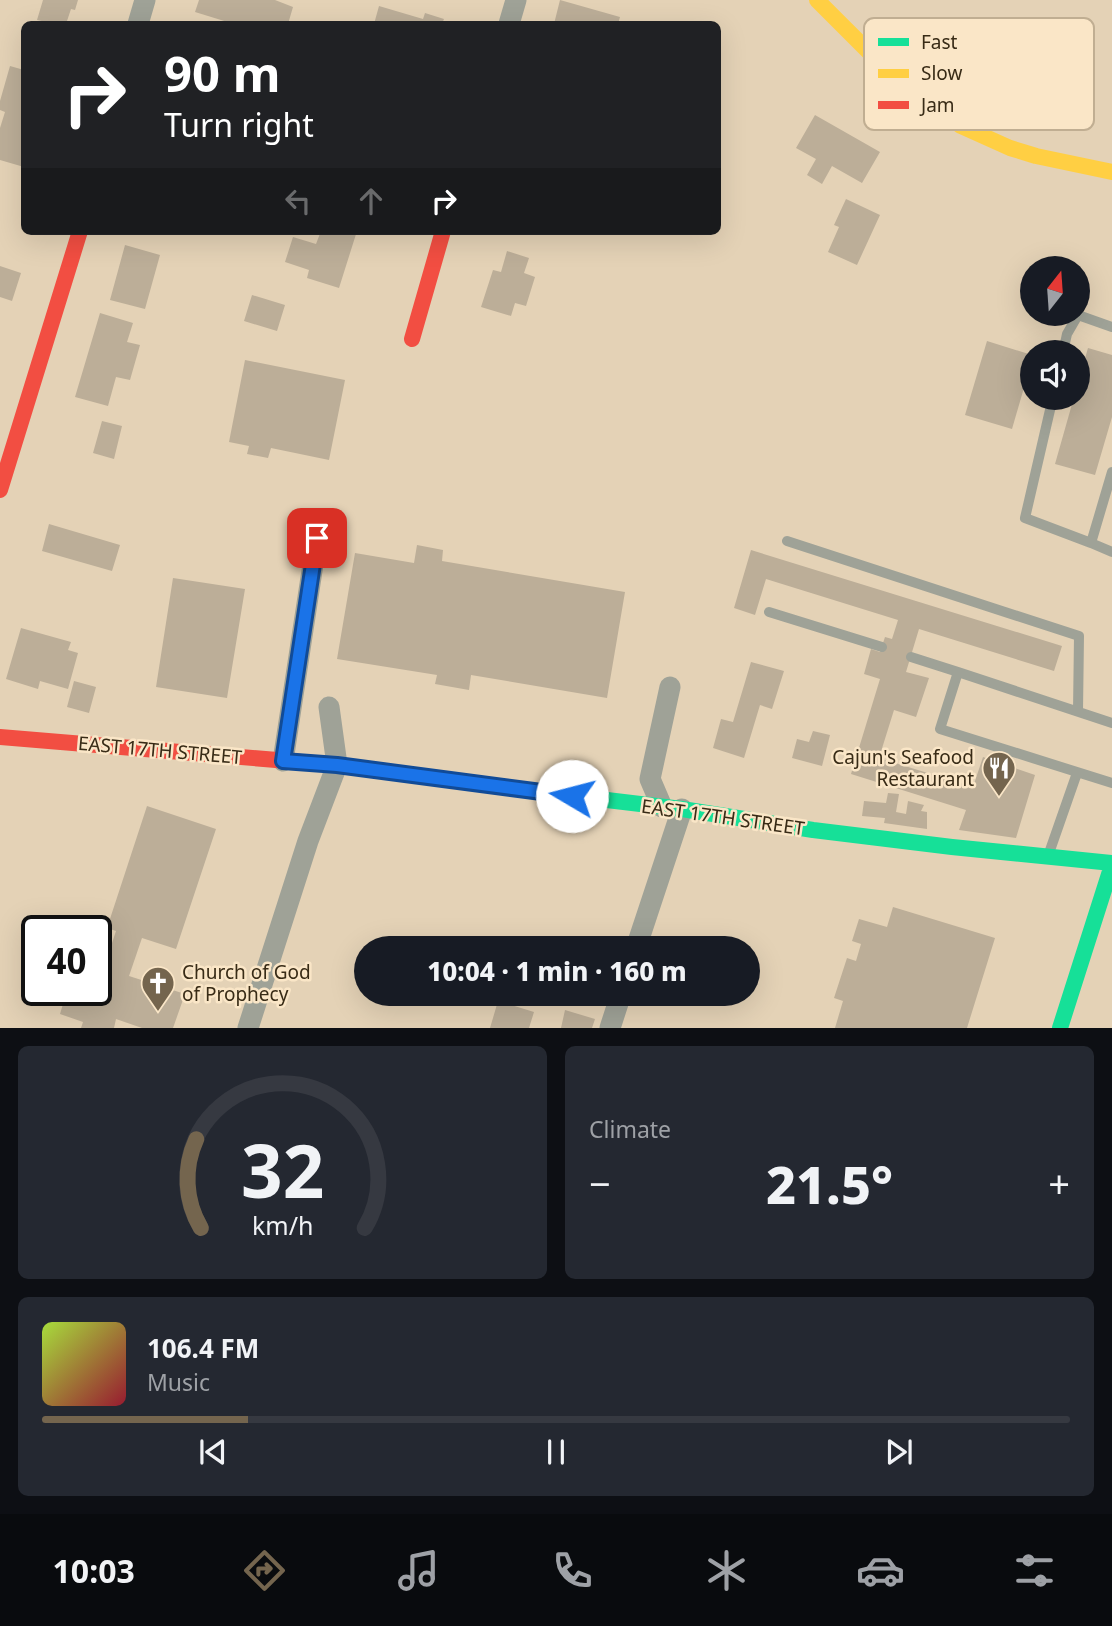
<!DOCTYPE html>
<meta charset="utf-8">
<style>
body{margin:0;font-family:"Noto Sans",sans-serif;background:#242831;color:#f1f3f6;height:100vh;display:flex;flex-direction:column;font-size:26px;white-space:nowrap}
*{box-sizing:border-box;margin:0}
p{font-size:23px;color:#9ea1a6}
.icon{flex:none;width:38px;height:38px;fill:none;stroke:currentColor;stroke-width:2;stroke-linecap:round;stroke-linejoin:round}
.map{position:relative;height:1028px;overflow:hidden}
.side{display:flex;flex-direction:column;gap:18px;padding:18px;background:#0d0f14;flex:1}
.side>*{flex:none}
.hud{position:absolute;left:21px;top:21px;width:700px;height:214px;border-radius:10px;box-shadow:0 7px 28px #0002;background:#202124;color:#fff;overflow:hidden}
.needle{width:46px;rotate:17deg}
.fabs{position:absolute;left:1020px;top:256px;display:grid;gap:14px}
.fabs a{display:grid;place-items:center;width:70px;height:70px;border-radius:50%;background:#171b24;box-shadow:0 7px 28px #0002;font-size:35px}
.speed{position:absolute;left:21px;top:915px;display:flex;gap:14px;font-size:35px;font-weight:700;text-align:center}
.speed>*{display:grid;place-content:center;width:91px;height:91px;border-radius:50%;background:#171b24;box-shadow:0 7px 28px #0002;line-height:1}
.speed .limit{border:4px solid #111;border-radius:10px;background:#fff;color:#111}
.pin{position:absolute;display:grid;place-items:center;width:60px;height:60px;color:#fff;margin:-30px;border-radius:14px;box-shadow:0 4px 10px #0006}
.me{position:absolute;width:77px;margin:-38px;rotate:278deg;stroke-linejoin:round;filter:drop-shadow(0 0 5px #0008)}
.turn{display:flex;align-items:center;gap:24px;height:147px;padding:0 28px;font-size:32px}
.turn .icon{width:91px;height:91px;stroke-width:2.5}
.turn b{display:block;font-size:49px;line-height:60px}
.lanes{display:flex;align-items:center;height:66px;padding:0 28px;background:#0003;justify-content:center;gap:35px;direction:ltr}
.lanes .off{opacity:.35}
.big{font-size:52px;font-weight:800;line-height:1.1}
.side .tile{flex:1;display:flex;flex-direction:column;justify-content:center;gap:10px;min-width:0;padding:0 24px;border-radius:10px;background:#242831}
.side .dial{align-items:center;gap:0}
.dial svg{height:182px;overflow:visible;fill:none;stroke:#363941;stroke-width:7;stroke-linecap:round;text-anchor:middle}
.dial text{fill:#f1f3f6;stroke:none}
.song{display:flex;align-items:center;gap:21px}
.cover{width:84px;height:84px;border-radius:10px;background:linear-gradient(135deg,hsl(80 70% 55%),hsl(350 70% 35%))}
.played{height:7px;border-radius:4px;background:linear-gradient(90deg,#74654e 20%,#363941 20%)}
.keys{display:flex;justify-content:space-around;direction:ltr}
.heat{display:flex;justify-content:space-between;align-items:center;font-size:38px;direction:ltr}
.side .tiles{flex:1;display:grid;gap:18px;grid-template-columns:1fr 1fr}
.tile:last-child{grid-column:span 2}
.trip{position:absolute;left:354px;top:936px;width:406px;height:70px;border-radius:35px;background:#171b24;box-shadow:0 7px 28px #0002;font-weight:800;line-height:70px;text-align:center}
.tab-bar{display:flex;height:112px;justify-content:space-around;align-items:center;background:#090b0e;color:#9ea1a6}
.tab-bar .icon{width:49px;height:49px}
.tab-bar .active{color:#74654e}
.tab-bar b{font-size:32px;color:#f1f3f6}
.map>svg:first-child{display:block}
.building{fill:#bcae98}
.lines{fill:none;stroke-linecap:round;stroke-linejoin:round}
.lane{stroke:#9fa297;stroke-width:10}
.street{stroke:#9fa297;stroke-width:21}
.fast{stroke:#16e098;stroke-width:16}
.slow{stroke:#ffcf43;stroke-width:16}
.jam{stroke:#f24e42;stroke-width:16}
.route-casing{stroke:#114b97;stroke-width:18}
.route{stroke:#1a73e8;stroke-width:12}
.labels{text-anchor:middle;stroke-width:5;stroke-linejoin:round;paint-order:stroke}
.street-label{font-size:19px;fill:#382b16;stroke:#fae6c7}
.poi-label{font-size:19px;fill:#382b16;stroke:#fae6c7;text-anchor:end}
.key{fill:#fae6c7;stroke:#c0ae92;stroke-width:2}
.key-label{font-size:19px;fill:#382b16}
</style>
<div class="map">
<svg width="1112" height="1028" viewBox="0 0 1112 1028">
<rect width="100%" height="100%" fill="#e4d2b6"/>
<path class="building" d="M43 0H78L75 10 71 9 66 24H56L37 20Z
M199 0H275L293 7 288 24H234L195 12Z
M560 0 620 17 618 24H554Z
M379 6 423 19 425 13 444 19 442 24H374Z
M10 66 24 70V167L0 160V128L5 112 0 110V101Z
M815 115 880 152 862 183 832 166 822 184 807 175 816 159 796 148Z
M846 199 880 215 857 265 828 252 839 227 834 225Z
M321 231H357L339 288 307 278 309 270 285 262 293 237 316 244Z
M125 245 160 255 145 309 110 300Z
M507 251 529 258 524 273 535 277 526 306 515 303 511 316 481 307 493 270 501 272Z
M0 266 21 273 12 301 0 297Z
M252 295 285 305 277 331 244 321Z
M100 313 133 323 127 342 140 345 130 380 116 377 108 406 75 397Z
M987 341 1032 355V360L1012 429 965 415Z
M1088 348 1112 355V417L1095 475 1055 464 1074 397H1078V383Z
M245 360 345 380 329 460 271 448 268 458 247 454 249 446 229 442Z
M102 421 122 426 114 459 93 453Z
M49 524 120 545 112 571 42 551Z
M417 545 443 550 442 561 625 592 607 698 471 675 469 690 435 684 437 675 337 659 355 553 414 563Z
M751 550 1062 646 1054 671 919 629 906 672 929 678 916 717 894 710 879 758 973 787 983 757 1035 775 1016 838 959 830 966 810 851 774 880 679 864 674 871 649 880 652 885 637 892 639 898 620 766 579 755 615 734 608Z
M173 578 245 589 227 698 156 687Z
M21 628 71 642 68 650 78 653 68 689 40 681 38 689 6 679Z
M751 662 784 671 772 709 760 705 744 758 713 748 721 719 733 722Z
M74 681 96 687 89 713 67 707Z
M813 731 830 735 822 766 792 758 797 739 809 742Z
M888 793 899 794 896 812 906 814 908 801 924 805 921 811 927 812V829L884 823 885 818 862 816 864 801 886 803Z
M147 806 216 829 176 949 142 938 129 976 185 994 173 1028H142L116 1019 114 1028H81L83 1022 60 1014 66 994 92 1003 116 931 107 928Z
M893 907 995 938 967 1028H835L843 1001 834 998 847 958 856 961 861 944 852 941 859 919 887 927Z
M498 1001 534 1012 529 1028H490Z
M565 1010 595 1019 592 1028H561Z"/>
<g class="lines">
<path class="lane" d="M1063 352 1067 334 1078 315 1112 327
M1053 397 1025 518 1091 543
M1112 472 1091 543 1112 552
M787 541 1079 636 1078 711
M769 612 882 647
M911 657 958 672
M1112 723 958 672 940 729 1112 783
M1048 856 1077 773"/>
<path class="street" d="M138 24 145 0
M509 24 516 0
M283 761 317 538
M662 807 650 779 670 687
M636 948 682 809
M248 1028 308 841 337 765 329 707
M610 1028 621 994"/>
<path class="fast" d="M540 792 682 809 813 830 952 847 1112 863
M1060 1028 1112 865"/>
<path class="slow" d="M817 0 893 76 961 126 1010 148 1036 156 1112 172"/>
<path class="jam" d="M412 339 443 231
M0 490 80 231
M0 737 337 765 540 792"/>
</g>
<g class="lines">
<defs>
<path id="route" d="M317 538 283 761 337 765 572 796"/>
</defs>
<use href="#route" class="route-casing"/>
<use href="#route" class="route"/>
</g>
<defs>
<symbol id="restaurant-pin" viewBox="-11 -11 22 30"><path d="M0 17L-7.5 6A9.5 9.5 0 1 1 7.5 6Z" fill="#74654e" stroke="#fae6c7"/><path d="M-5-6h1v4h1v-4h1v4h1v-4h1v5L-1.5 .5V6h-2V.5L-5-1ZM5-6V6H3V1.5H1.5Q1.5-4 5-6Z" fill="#fff"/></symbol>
<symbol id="church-pin" viewBox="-11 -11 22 30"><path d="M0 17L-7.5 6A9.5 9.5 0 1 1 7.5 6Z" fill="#74654e" stroke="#fae6c7"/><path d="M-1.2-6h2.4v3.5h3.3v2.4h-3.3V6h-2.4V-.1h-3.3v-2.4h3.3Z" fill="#fff"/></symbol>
</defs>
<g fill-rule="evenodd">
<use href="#restaurant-pin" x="980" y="749" width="38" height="52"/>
<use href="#church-pin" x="139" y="964" width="38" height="52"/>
</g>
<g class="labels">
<g class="street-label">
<text transform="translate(160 750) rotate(5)" y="7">EAST 17TH STREET</text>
<text transform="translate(723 817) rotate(8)" y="7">EAST 17TH STREET</text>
</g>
<g class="poi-label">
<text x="974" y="764">Cajun's Seafood<tspan x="974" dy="22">Restaurant</tspan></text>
<text x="182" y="979" text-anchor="start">Church of God<tspan x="182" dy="22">of Prophecy</tspan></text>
</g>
</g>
<rect x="864" y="18" width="230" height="112" rx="10" class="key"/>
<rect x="878" y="38" width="31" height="8" fill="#16e098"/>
<rect x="878" y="69" width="31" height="9" fill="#ffcf43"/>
<rect x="878" y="101" width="31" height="8" fill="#f24e42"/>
<g class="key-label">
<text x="921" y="49">Fast</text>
<text x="921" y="80">Slow</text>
<text x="921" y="112">Jam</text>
</g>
</svg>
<div class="fabs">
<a><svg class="needle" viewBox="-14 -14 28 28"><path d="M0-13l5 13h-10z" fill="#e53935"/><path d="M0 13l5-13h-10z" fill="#9ea1a6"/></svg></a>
<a><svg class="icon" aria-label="sound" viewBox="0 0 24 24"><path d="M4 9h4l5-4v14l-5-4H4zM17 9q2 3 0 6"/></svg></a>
</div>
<div class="speed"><div class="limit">40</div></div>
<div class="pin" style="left:317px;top:538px;background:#d93025"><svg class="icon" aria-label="arrive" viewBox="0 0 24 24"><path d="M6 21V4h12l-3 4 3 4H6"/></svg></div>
<svg class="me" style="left:572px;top:796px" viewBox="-20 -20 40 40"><circle r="19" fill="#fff"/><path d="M0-13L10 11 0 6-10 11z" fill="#1a73e8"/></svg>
<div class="trip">10:04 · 1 min · 160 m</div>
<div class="hud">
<div class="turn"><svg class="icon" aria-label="right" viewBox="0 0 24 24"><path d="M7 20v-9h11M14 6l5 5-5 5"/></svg><div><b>90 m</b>Turn right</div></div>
<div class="lanes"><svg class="icon off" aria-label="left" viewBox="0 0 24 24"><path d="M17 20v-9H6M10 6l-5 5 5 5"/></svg><svg class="icon off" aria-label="ahead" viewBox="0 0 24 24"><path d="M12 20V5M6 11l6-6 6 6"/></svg><svg class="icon" aria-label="right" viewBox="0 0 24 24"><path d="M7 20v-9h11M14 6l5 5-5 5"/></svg></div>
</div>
</div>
<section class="side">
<div class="tiles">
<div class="tile dial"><svg viewBox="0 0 100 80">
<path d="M14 69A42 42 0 1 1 86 69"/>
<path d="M14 69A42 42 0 0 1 12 30" stroke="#74654e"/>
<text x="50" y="56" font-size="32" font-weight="700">32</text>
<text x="50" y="72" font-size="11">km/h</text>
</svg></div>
<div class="tile"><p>Climate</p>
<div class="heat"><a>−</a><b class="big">21.5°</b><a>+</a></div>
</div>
<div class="tile">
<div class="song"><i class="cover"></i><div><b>106.4 FM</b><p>Music</p></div></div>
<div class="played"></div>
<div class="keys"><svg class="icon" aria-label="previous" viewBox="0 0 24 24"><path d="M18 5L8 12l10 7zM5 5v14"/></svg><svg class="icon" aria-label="pause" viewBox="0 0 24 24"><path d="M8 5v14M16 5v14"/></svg><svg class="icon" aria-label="next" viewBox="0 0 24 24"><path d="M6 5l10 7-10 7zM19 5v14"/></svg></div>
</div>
</div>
</section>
<nav class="tab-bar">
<b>10:03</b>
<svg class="icon active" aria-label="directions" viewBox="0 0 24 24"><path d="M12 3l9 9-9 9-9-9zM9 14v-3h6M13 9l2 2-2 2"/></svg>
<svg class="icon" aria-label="music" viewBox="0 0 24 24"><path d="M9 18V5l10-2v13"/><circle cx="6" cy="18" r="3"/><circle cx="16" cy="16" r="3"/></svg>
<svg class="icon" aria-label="phone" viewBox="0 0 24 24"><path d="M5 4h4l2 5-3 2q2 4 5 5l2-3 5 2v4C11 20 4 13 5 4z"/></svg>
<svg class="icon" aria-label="climate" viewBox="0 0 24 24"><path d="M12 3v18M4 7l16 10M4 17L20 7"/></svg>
<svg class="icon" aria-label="car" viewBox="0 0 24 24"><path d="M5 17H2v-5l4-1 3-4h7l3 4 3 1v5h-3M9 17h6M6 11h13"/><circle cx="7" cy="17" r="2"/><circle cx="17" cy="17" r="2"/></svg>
<svg class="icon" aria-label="filters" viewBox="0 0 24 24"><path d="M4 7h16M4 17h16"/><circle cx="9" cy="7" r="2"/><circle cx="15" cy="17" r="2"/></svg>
</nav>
